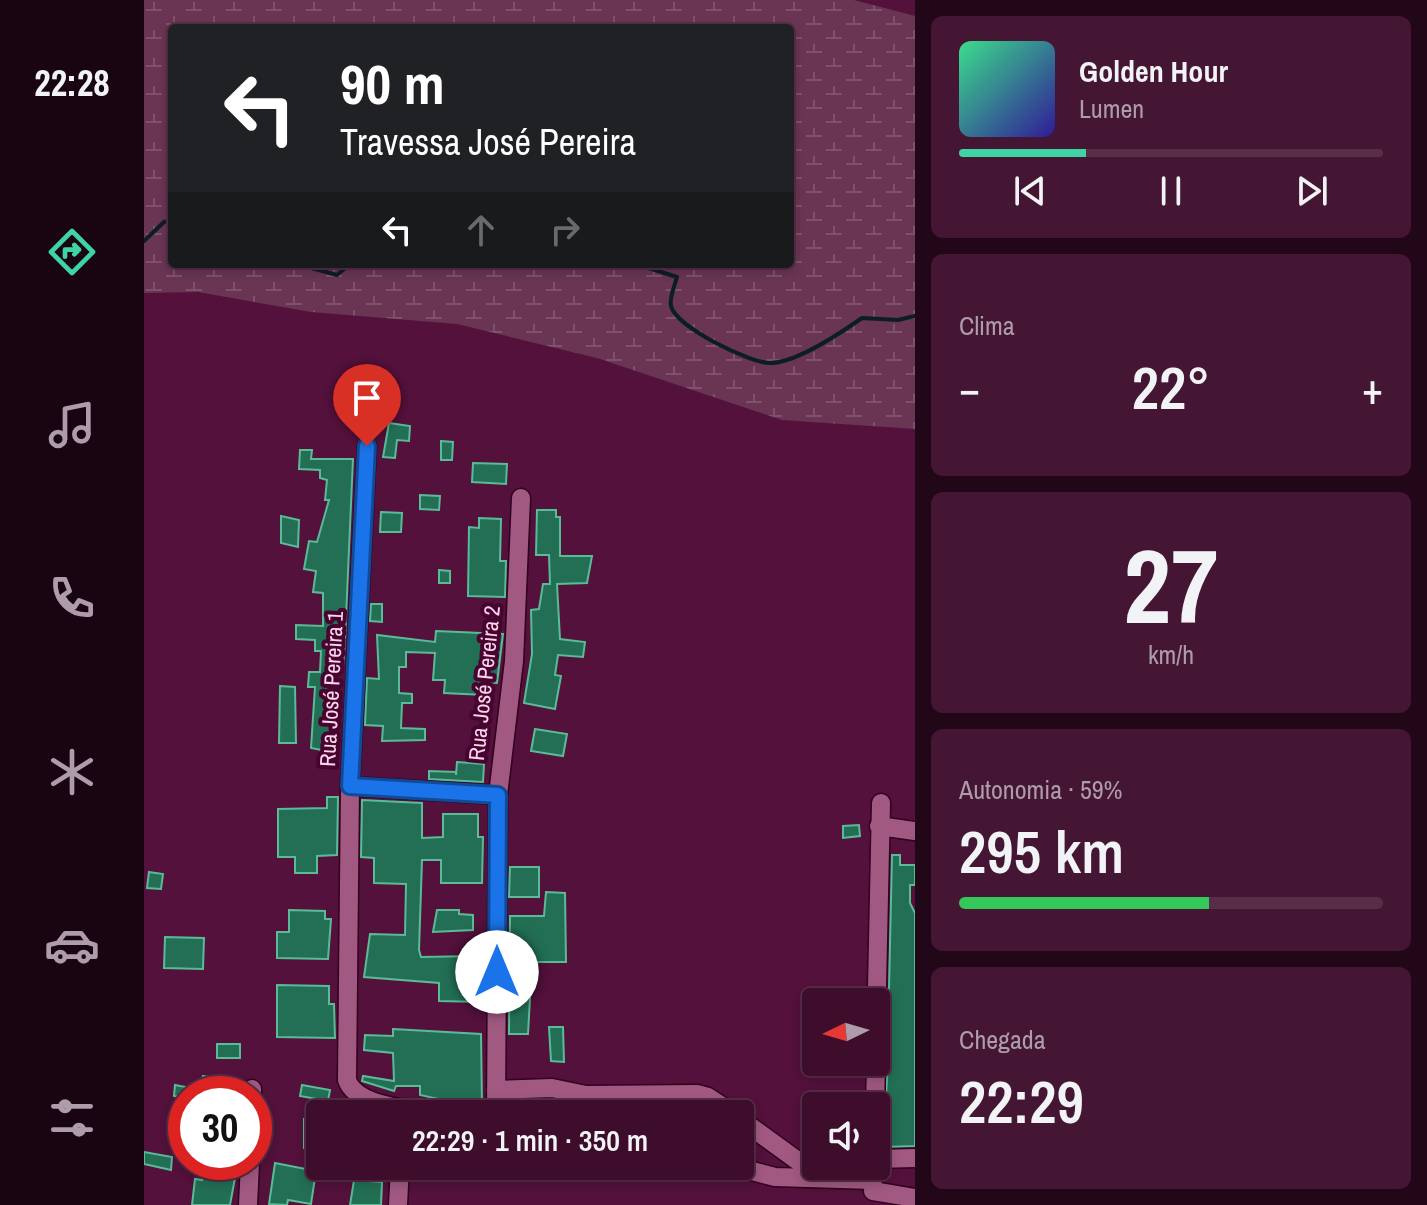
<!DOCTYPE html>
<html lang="pt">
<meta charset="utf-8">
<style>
body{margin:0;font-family:"Archivo Narrow",sans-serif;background:#451634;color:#f1f3f6;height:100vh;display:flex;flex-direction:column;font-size:30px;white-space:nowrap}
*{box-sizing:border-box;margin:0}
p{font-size:26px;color:#ad9ca9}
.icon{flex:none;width:44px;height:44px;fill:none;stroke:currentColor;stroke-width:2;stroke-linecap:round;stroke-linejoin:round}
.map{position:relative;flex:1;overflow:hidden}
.sheet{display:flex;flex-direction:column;gap:16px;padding:16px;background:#220718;width:512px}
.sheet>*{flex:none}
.top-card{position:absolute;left:24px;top:24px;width:626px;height:244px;border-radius:8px;box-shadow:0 4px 12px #0003,0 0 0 2px #572d48;background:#202124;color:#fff;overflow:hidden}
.needle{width:52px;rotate:265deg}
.buttons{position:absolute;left:658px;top:988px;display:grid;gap:16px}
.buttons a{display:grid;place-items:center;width:88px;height:88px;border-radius:8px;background:#3e0d2c;box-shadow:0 4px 12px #0003,0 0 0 2px #572d48;font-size:40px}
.speed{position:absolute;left:24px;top:1076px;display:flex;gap:16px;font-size:40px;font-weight:700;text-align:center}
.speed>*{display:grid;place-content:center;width:104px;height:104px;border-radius:50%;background:#3e0d2c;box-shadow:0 4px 12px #0003,0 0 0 2px #572d48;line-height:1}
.speed .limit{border:12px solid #d22;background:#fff;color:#111}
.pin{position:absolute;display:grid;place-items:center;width:68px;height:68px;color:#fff;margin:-82px -34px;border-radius:50% 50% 50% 0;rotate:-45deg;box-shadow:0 0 8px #0007}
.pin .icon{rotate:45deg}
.me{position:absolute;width:88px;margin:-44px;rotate:0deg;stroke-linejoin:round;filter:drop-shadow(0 0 6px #0008)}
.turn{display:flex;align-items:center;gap:28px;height:168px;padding:0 40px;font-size:36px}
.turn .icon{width:104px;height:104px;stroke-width:2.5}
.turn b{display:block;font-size:56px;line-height:68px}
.lanes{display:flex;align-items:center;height:76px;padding:0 40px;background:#0003;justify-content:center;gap:40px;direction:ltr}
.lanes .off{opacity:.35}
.big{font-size:60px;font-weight:600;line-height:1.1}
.sheet .widget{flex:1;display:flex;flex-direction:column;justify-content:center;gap:12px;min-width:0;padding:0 28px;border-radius:12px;background:#451634}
.sheet .dial{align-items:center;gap:0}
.dial b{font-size:104px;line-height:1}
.song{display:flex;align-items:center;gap:24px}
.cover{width:96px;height:96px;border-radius:12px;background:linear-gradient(135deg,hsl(150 70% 55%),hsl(250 70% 35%))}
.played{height:8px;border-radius:4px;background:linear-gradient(90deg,#3ed4a3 30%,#572d48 30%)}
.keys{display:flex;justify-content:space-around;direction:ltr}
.heat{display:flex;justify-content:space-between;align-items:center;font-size:44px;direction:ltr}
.charge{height:12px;border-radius:6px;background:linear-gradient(90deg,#34c759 59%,#572d48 0)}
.trip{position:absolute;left:162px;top:1100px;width:448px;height:80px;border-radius:8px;background:#3e0d2c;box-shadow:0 4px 12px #0003,0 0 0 2px #572d48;font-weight:600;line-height:80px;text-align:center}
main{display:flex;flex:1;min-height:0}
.tab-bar{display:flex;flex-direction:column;width:144px;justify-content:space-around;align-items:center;background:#190512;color:#ad9ca9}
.tab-bar .icon{width:56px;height:56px}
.tab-bar .active{color:#3ed4a3}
.tab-bar b{font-size:36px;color:#f1f3f6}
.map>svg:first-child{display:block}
.wetland{fill:url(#wetland-marsh);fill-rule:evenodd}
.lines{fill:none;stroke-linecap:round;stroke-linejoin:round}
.stream{stroke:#0c1e25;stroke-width:4}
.building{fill:#226f55;stroke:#5abb96;stroke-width:2}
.minor-casing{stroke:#310120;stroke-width:21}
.minor{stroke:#a15981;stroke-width:18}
.route-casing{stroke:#114b97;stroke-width:20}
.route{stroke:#1a73e8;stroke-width:14}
.labels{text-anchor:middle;stroke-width:8;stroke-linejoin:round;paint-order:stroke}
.street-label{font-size:22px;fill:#ffd5ea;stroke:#470431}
</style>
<main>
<nav class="tab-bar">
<b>22:28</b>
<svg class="icon active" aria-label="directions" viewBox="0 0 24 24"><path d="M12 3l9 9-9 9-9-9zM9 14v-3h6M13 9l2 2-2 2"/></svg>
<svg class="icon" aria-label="music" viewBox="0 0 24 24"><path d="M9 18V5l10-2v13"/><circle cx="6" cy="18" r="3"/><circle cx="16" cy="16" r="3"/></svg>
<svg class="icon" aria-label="phone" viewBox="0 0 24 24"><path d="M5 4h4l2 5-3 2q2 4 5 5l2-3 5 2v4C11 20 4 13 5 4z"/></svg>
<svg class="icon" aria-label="climate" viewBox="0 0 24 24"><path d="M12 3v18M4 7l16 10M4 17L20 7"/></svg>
<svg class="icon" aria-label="car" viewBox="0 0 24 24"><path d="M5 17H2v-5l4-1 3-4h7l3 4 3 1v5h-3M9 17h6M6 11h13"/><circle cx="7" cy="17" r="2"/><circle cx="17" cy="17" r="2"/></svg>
<svg class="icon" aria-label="filters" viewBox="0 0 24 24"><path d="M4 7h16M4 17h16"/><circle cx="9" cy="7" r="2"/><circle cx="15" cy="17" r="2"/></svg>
</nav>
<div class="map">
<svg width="771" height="1205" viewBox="0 0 771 1205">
<defs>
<pattern id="wetland-marsh" width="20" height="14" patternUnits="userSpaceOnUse" patternTransform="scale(2)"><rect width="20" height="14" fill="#693553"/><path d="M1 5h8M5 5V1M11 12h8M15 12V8" fill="none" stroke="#80516c"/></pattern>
</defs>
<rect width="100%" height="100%" fill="#53113b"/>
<path class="wetland" d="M0 0H710L771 16V429L638 420 453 358 313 324 167 312 54 292 0 293ZM28 28H646V264H28Z"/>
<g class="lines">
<path class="stream" d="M0 241 20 222 28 220
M108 264H153L193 275 206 264
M492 264 533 277C531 285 525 298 527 306 532 327 604 362 625 363 650 364 698 332 718 318L754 320 771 316"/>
</g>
<path class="building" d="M245 423 266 426 265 441 253 440 251 458 239 457Z
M297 441 309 442 308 460H297Z
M156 450H168L167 459H209L201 640 199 666 192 665 188 752 167 748 171 687H164L165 672H176L177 651H171V640L152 639V625L179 626V593L169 592 172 571 160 569 165 541 173 542 185 500H181L183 480 176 478V470L155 469Z
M329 463 363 464 362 484 328 482Z
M276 495 296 496 295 510 276 509Z
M393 510H412V517H416V556H448L443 583 413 584 416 639 441 642 439 657 414 655 411 675 417 676 411 709 380 703 388 654 387 610 395 609 399 584H406L405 555H392Z
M237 512 258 513 257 532H236Z
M137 516 155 520 154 547 137 543Z
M335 518 357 519 356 561H362L361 597 324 596 325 527 335 528Z
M295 570 306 571V583H295Z
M227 604H238V622L226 621Z
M292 631 359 634 353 683 341 682 340 695 300 693 301 680H289L291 653 262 652V667H255V693L268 694V703H258L257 728 281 729V740L238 741 239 726 221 725 223 678 235 679 233 635 291 642Z
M136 686 151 687 152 743H135Z
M391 729 423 734 419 756 387 751Z
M313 762 340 764 339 782 285 779V771L312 772V775Z
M183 797H194L193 855 173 856V873H151V857H134V809L183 808Z
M218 800 278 803V838L299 837V814H334V837H339L338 883H297V860H278L275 950 277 957 332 956 337 1002 295 1001V983L220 977 226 934 261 935 262 884 230 883V858L217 857Z
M715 825 716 836 699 838V826Z
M748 855H756V865H771V885H766V903L771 913V1146L739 1147 744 1062 738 1043 744 1033Z
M366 867H395V897H365Z
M5 872 19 874 17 889 3 888Z
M402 892 421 893 422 962H388L384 1034H365L366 916H400Z
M145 910 181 911V919H187L184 959 133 958V932H145Z
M293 910H315V914L329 915V930L289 932Z
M21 937 60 938 59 969 20 968Z
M133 985 185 986V1004H190L191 1038 133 1037Z
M405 1027H419L420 1062 407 1061Z
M249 1029 337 1034 338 1105 313 1106V1103L276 1095V1086H252L250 1091 218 1081 219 1076 250 1081 249 1053 220 1050 221 1035 249 1036Z
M73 1044H96V1058H73Z
M59 1076 96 1083 93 1094H55Z
M31 1085 42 1087V1098L30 1096Z
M158 1085 186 1090 184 1101 156 1096Z
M160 1119H176V1148H160Z
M0 1152 28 1157 27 1170 0 1164Z
M75 1162H94L86 1205H48L51 1179 58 1180 60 1168 74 1169Z
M131 1163 172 1171 167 1204 144 1200 143 1205 125 1204Z
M210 1180 238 1182 237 1205H206Z"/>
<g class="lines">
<defs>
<path id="minor" d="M223 446 206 786 203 1080C213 1108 269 1109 295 1114
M206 786 354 795
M735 826 771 831
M732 1033 737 803
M352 1090 408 1088 442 1095 553 1094 564 1097 590 1114
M108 1094V1089
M731 1106 732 1062
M352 1114 354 795 370 661 377 498
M596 1119 676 1177
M732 1159 771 1158
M589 1166 631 1177 729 1180
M729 1191 771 1198
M104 1205 106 1162
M254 1205 256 1166"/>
</defs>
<use href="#minor" class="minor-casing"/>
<use href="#minor" class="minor"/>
</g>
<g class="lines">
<defs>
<path id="route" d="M223 446 206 786 354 795 353 972"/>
</defs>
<use href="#route" class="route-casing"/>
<use href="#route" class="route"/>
</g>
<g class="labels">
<g class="street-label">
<text transform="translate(340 683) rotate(-84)" y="8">Rua José Pereira 2</text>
<text transform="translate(187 689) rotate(-87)" y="8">Rua José Pereira 1</text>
</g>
</g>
</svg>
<div class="buttons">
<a><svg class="needle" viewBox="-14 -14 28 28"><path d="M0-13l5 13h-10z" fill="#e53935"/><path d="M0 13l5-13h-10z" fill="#ad9ca9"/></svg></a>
<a><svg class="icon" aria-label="sound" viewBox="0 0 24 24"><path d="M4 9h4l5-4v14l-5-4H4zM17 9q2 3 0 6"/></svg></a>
</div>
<div class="speed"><div class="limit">30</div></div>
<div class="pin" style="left:223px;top:446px;background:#d93025"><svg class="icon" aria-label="arrive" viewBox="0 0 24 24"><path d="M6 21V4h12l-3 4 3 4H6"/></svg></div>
<svg class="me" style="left:353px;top:972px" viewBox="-20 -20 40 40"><circle r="19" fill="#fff"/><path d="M0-13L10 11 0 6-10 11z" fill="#1a73e8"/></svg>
<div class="trip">22:29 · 1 min · 350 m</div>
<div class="top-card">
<div class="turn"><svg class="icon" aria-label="left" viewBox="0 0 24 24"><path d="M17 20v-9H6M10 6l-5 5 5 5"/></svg><div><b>90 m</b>Travessa José Pereira</div></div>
<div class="lanes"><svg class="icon" aria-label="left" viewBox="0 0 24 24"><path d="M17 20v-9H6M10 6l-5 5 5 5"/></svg><svg class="icon off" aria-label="ahead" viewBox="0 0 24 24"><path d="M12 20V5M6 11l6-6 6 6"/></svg><svg class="icon off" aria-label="right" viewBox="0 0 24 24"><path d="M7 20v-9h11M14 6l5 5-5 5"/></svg></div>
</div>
</div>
<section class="sheet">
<div class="widget">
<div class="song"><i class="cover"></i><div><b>Golden Hour</b><p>Lumen</p></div></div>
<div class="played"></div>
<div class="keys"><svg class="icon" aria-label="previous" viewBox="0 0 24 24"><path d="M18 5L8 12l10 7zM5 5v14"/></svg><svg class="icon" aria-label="pause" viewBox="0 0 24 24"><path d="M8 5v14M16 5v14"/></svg><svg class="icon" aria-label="next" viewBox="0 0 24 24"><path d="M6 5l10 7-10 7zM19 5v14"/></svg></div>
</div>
<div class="widget"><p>Clima</p>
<div class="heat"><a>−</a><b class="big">22°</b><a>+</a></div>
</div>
<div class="widget dial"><b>27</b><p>km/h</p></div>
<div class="widget"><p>Autonomia · 59%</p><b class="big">295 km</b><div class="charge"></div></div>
<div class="widget"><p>Chegada</p><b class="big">22:29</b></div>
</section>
</main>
